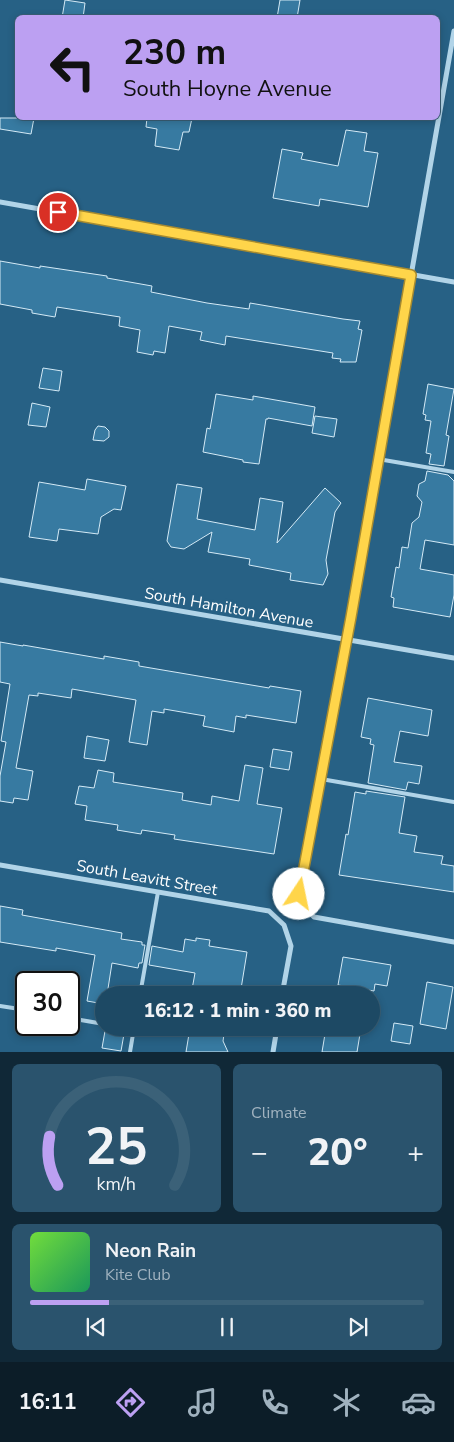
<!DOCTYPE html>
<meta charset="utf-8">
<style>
body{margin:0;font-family:"Nunito Sans",sans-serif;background:#2a536d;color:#f1f3f6;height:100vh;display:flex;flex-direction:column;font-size:19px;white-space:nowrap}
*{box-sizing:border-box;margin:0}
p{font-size:16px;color:#a0b2bf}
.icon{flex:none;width:28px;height:28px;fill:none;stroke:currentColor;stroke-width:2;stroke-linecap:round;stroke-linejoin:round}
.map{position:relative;height:1052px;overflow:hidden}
.side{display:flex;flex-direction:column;gap:12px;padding:12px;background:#102837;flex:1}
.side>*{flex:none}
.top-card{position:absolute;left:15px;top:15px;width:425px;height:105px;border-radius:8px;box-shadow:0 2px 8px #0003,0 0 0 1px #3b6178;background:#bca0f2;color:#111;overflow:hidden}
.speed{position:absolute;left:15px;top:971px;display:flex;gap:10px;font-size:25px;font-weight:700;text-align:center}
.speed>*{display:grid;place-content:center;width:65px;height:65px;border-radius:50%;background:#1d4964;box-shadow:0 2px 8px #0003,0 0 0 1px #3b6178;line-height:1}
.speed .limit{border:2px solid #111;border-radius:8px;background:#fff;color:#111}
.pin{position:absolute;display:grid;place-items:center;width:42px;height:42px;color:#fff;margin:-21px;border:2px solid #fff;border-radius:50%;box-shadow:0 1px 5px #0007}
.me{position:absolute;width:55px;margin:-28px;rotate:11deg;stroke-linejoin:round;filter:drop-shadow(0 0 4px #0008)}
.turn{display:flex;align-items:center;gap:18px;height:105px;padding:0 25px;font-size:22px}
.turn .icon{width:65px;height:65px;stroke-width:2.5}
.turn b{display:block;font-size:35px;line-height:42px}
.big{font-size:38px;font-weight:800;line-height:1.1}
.side .card{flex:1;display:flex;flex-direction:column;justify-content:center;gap:8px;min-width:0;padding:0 18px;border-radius:8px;background:#2a536d}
.side .dial{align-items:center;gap:0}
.dial svg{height:130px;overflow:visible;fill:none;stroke:#3b6178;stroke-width:7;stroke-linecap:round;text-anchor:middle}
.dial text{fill:#f1f3f6;stroke:none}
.song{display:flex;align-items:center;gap:15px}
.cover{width:60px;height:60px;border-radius:8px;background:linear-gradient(135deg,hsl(100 70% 55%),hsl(150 70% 35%))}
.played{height:5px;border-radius:2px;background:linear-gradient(90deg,#bca0f2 20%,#3b6178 20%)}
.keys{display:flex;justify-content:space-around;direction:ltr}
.heat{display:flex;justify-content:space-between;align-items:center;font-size:28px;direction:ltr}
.side .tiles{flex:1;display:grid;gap:12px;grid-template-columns:1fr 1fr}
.card:last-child{grid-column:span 2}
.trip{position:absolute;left:95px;top:986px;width:285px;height:50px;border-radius:25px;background:#1d4964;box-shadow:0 2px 8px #0003,0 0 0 1px #3b6178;font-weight:800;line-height:50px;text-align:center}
.tab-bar{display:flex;height:80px;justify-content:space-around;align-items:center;background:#0c1d28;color:#a0b2bf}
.tab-bar .icon{width:35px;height:35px}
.tab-bar .current{color:#bca0f2}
.tab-bar b{font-size:22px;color:#f1f3f6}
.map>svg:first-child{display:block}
.building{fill:#377aa1;stroke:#d4eaf6}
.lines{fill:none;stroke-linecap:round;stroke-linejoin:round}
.service{stroke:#b1d4e8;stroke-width:4}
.minor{stroke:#b1d4e8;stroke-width:5}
.route-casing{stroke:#a68a30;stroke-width:12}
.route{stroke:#ffd54a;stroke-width:9}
.labels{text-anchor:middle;stroke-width:5;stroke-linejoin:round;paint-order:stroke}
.street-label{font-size:16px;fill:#fff;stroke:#276185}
</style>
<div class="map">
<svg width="454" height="1052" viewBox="0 0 454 1052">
<rect width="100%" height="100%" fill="#276185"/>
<path class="building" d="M65 0 85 3 83 18H62Z
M280 0H300L297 18H277Z
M0 118H34L31 134 0 129Z
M147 118H192L189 132H183L179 150 155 146 157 129 146 127Z
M346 130 367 133 364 151 378 153 368 207 320 199 319 206 273 198 282 149 303 153 301 159 338 166Z
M0 261 40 268V266L107 276V278L152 286 151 292 207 303 249 309 250 303 343 319 360 321 358 329 362 330 356 362H340L341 359 332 358 333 353 226 336 225 345 200 340 202 332 169 326 165 353 154 351 153 355 137 352 140 330 119 326 120 317 57 307 55 317 32 313V310L0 304Z
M43 368 62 371 59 391 39 388Z
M428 384 454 389 446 435 449 436 444 466 429 464 431 454 426 453 431 421 425 420 426 415 423 414Z
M216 394 253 400V396L315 407 312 426 268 418V419H266L259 464 243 462V460L203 452 207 428 210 429Z
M32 403 50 407 46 427 28 425Z
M315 416 337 419 334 437 312 433Z
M98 426 105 427 109 431V437L104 441 93 440 95 430Z
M427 471 448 475 454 481V545L425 540 420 569 454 575V595L450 617 393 607 394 598 391 597 396 567 399 568 402 547 408 548 412 523 419 517 422 502 417 496 419 484 425 481Z
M87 479 126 486 121 510 114 509 101 517 98 534 59 529 57 541 29 537 39 482 85 490Z
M177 484 202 488 197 519 255 530 260 498 283 502 277 543 325 488 341 503 335 512 326 560 328 574 323 585 290 580 291 573 249 565 250 559 208 552 212 532 184 549 171 547 167 541Z
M0 642 23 646V645L104 659V656L139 662V666L269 688 270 686 301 691 296 723 246 715V718L236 716 234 732 203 726 205 716 164 709V713L152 711 147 745 129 742 136 700 72 689 71 698 38 693V696L29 695 16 768 33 771 28 800 14 798 13 803 0 801V776L6 742 1 741 10 684 0 682Z
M368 698 432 710 428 736 400 731 394 762 422 766 419 784 408 782 406 790 368 783 374 745 370 744 371 739 361 737Z
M87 736 109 740 105 761 84 758Z
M273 749 292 752 289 770 270 767Z
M245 765 263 768 257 804 282 808 274 854 174 839 175 835 142 830 141 834 117 830 118 825 85 820 87 806 75 804 79 786 94 788 98 770 114 773 113 782 183 793 182 800 211 805 212 796 239 801Z
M366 791 405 797 399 833 417 836 414 852 443 856 441 864 454 866V892L339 875 346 834 348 835 355 792 366 794Z
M0 906 23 910 22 915 122 933 121 939 142 942V945H145L142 963H139L138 968 112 963 107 995H104V1004L87 1001 95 955 56 948V951L0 942Z
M196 938 210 940 209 946 247 952 240 995H191L195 973 149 965 152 946 183 952 185 939 196 941Z
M343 957 391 965 387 986 375 984 374 991 338 985Z
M427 982 453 987 446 1029 420 1024Z
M394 1023 413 1026 410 1044 391 1041Z
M190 1028H225L223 1041 228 1052H186Z
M326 1028H361L357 1052H322Z
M105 1031 124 1034 121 1051 102 1048Z"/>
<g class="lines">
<path class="service" d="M378 459 454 472
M321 779 454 802
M140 995 158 892
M0 1006 26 1010
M69 1018 104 1024
M130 1052 134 1028"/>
<path class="minor" d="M454 31 351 617 299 894 305 908 314 917 454 942
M0 202 454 282
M0 580 454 658
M0 865 269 911 284 925 291 946 282 995
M273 1052 277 1028"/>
</g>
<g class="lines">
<defs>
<path id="route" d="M58 212 411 275 351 617 299 894"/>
</defs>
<use href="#route" class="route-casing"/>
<use href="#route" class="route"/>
</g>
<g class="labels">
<g class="street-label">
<text transform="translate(229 607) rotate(10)" y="6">South Hamilton Avenue</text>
<text transform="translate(147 877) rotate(10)" y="6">South Leavitt Street</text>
</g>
</g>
</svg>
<div class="speed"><div class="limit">30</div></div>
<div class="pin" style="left:58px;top:212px;background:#d93025"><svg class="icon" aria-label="arrive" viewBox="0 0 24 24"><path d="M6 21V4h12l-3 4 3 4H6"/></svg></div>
<svg class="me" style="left:299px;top:894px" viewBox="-20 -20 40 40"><circle r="19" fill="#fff"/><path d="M0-13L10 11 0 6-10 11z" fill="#ffd54a"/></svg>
<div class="trip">16:12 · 1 min · 360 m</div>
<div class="top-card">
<div class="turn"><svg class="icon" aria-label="left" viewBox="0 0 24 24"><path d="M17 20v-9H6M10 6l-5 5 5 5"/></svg><div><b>230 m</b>South Hoyne Avenue</div></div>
</div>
</div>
<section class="side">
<div class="tiles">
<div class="card dial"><svg viewBox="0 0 100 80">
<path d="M14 69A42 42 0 1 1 86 69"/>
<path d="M14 69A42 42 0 0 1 9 39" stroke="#bca0f2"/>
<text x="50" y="56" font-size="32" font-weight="700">25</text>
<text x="50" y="72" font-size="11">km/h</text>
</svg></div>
<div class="card"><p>Climate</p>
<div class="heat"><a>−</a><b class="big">20°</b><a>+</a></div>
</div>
<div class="card">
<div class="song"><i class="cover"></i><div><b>Neon Rain</b><p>Kite Club</p></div></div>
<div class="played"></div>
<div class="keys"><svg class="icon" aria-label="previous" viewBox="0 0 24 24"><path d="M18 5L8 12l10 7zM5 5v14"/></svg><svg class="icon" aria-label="pause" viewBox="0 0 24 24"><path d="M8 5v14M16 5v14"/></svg><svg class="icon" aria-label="next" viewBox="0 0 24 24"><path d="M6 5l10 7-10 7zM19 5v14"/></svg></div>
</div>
</div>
</section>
<nav class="tab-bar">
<b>16:11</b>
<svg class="icon current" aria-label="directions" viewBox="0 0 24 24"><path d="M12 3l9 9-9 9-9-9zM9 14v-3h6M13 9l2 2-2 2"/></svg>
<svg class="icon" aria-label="music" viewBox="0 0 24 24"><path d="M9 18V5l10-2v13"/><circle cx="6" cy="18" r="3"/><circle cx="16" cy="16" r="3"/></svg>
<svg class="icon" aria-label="phone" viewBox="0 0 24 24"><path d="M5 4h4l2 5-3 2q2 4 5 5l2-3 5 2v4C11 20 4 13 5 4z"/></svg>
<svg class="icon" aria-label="climate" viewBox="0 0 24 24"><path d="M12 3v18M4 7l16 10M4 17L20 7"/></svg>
<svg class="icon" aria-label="car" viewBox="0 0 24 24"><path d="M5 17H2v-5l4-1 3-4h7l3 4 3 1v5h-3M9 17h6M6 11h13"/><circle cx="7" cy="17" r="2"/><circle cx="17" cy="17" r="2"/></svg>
</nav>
